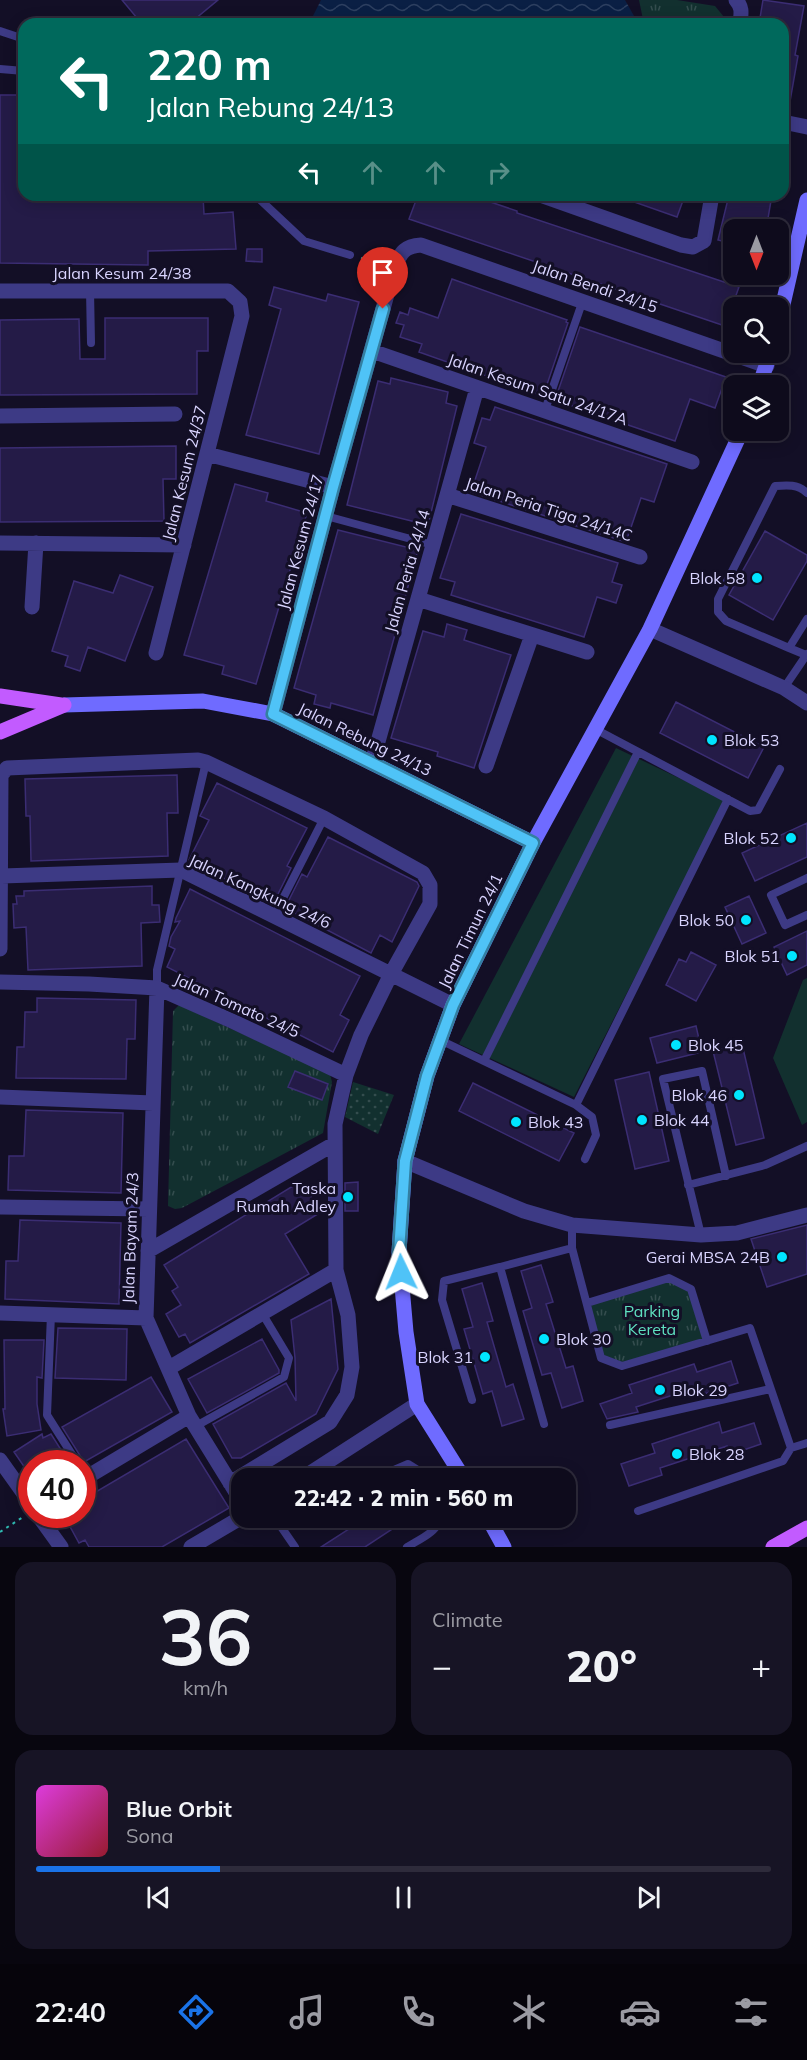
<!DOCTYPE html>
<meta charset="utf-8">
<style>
body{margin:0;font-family:Mulish,sans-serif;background:#171425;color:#f1f3f6;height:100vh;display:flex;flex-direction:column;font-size:22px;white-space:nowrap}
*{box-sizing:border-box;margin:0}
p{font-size:20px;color:#9b9ba3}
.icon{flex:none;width:33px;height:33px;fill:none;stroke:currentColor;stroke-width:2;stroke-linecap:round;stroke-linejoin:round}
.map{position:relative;height:1547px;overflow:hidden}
.drawer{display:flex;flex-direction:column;gap:15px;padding:15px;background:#08060f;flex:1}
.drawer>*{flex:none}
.banner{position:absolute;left:18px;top:18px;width:771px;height:183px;border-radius:18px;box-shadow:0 3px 15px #0003,0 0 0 2px #2e2b3b;background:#00695c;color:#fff;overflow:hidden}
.needle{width:39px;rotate:180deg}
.fabs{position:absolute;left:723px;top:219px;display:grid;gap:12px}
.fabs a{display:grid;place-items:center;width:66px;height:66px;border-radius:12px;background:#0e0b1c;box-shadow:0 3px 15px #0003,0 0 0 2px #2e2b3b;font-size:30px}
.speed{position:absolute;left:18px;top:1450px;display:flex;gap:12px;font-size:30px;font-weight:700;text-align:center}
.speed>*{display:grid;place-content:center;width:78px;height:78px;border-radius:50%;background:#0e0b1c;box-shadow:0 3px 15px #0003,0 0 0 2px #2e2b3b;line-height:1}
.speed .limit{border:9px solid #d22;background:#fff;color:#111}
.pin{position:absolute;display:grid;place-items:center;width:51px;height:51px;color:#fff;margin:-62px -26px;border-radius:50% 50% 50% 0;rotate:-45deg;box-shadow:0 0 6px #0007}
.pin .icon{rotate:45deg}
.me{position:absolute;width:66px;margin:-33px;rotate:358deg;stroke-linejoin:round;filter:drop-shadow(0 0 4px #0008)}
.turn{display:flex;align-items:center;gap:21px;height:126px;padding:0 30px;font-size:27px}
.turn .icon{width:78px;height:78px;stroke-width:2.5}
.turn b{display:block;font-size:42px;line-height:51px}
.lanes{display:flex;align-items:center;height:57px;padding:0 30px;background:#0003;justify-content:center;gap:30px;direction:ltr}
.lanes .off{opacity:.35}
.big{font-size:45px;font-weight:800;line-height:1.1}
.drawer .card{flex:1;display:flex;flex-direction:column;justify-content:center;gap:9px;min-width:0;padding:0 21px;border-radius:18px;background:#171425}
.drawer .dial{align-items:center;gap:0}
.dial b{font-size:78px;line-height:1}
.song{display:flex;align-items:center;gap:18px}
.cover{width:72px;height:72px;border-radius:9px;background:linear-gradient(135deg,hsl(300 70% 55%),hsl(350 70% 35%))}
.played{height:6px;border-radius:3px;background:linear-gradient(90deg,#1a73e8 25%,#2e2b3b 25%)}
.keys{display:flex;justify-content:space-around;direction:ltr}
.heat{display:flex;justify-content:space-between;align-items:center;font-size:33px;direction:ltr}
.drawer .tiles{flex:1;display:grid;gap:15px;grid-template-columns:1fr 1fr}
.card:last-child{grid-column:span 2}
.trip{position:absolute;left:231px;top:1468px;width:345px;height:60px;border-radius:18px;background:#0e0b1c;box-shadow:0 3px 15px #0003,0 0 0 2px #2e2b3b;font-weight:800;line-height:60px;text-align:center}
.tab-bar{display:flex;height:96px;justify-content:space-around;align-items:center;background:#06040b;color:#9b9ba3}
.tab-bar .icon{width:42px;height:42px}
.tab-bar .active{color:#1a73e8}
.tab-bar b{font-size:27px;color:#f1f3f6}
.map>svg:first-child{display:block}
.grass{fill:#12302f}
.park{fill:url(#park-tufts)}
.garden{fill:url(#garden-dots)}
.water{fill:url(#water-waves)}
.building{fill:#241b47;stroke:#3b2d73;stroke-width:1.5}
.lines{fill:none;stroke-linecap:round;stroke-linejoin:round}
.path{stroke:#2fb8b0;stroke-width:2;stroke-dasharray:3 4.5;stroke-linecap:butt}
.lane{stroke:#3d3a85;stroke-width:8}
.street{stroke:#3d3a85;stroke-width:15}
.secondary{stroke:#6f6bff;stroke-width:15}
.primary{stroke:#c25bff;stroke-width:15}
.route-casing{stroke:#337fa1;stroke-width:15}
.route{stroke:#4fc3f7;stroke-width:10}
.poi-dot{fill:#00e5ff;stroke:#130f26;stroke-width:2}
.labels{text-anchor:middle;stroke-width:6;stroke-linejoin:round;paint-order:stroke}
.street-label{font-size:16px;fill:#d9d4ff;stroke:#130f26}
.poi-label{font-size:16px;fill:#d9d4ff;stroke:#130f26;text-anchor:end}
.park-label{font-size:16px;fill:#5fe0c0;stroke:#130f26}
</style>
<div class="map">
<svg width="807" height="1547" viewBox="0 0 807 1547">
<defs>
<pattern id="park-tufts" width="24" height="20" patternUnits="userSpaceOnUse" patternTransform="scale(1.5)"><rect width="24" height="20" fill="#12302f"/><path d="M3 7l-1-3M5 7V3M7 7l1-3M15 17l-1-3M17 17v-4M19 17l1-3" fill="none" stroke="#344d4e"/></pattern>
<pattern id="garden-dots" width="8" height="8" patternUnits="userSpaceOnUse" patternTransform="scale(1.5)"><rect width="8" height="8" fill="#12302f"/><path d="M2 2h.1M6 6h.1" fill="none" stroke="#344d4e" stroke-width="1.8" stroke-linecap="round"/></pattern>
<pattern id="water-waves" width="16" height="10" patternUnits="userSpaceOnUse" patternTransform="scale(1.5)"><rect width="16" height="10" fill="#0a1f44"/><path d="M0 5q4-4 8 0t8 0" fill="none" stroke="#2d3f60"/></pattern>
</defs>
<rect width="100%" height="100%" fill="#130f26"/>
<path class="grass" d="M616 748 725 800 574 1097 459 1044Z
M807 978V1122L802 1125 773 1058 803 980Z"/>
<path class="park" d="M639 0H677L715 6 724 17 723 24H644Z
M179 1005 330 1074 332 1082 323 1133 182 1208 175 1209 168 1206 173 1011Z
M669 1278 691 1289 707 1341 622 1366 601 1358 587 1303Z"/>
<path class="garden" d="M353 1082 394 1095 378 1134 345 1117Z"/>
<path class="water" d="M321 0H625L634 16 632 21 628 22C605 22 581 13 559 24H315L313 16Z"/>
<path class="building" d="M122 0H218L189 24H142Z
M763 0 804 6 795 55 798 56 789 107H783V24H759Z
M0 95H24V195H146V198L203 196 204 214 233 212 236 249 148 251V265L0 263Z
M418 195H470L517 211V213L739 287 725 326 409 219Z
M620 195H685L677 217 620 197Z
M729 195H772L766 230H734V244L718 240Z
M247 249H262V262L246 261Z
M452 279 567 320 566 322 568 323 543 396 419 352 422 344 400 337 404 325 396 323 400 312 408 315 410 308 438 318Z
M274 287 326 301 328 294 359 302 319 454 246 435 281 309 269 305Z
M105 318H208V351H197V394L0 395V320L79 319 80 359H105Z
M580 327 726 377 715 408 690 399 675 441 555 400Z
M391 378 448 392 446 403 457 406 428 525 347 505 378 381 390 384Z
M495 407 667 464 654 502 641 498 626 542 471 492 486 447 474 443 482 418 490 420Z
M176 446V479H163L164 521 0 522V448Z
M235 484 268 493 266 501 307 513 256 684 222 674 224 666 184 655Z
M461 514 618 563 612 582 622 585 616 603 597 597 584 637 451 595 455 582 440 578Z
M338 530 418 550 373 715 331 703 330 708 314 704 316 695 294 688Z
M765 531 807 555V561L773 620 729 595Z
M120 575 153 587 125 661 88 647 80 671 65 666 68 656 52 651 74 581 113 593Z
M447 624 467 630 464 640 511 655 474 768 437 756 438 752 391 738 423 631 444 637Z
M676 702 764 747 748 778 660 733Z
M177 775 178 813H167L168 856 31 861 30 816H26L25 779Z
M217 783 307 828 287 866 291 868 274 902 271 903 189 860 209 820 200 816Z
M807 823V857L755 881 742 853Z
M328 837 417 882 419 886 392 942 380 935 371 953 285 908 302 874 307 877Z
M152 886V905H159L160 922 141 923 142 966 28 970 26 927 14 928 13 904H17L16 896H24V891Z
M190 889 360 976 340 1015 349 1020 333 1052 167 967 175 949 169 946 171 937 180 921 175 922 176 918Z
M749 896 766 933 742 944 725 907Z
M807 931V965L787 975 774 947Z
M691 952 716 965 696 1001 666 985 679 959 686 962Z
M37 998 136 1000 135 1039H127L126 1079 16 1078 17 1047H24L25 1012H37Z
M696 1026 702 1052 657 1063 650 1038Z
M742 1044 764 1138 736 1145 713 1051Z
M295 1071 328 1084 322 1100 288 1087Z
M649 1072 669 1161 635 1169 615 1080Z
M473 1083 574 1133 559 1161 459 1111Z
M26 1110 123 1113 121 1193 8 1190 9 1156H24Z
M301 1181 321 1212 285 1234 309 1274 190 1343 185 1334 179 1337 166 1314 181 1305 172 1291 178 1287 164 1265Z
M358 1182V1211H345V1183Z
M20 1220 121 1223 119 1304 5 1299 6 1261H18Z
M807 1225V1274L767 1287 751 1239Z
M541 1265 553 1302 546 1304 566 1368 573 1366 583 1401 562 1408 551 1373 542 1375 523 1311 532 1308 521 1271Z
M482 1283 493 1321 487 1322 506 1387 513 1384 524 1419 502 1426 492 1391 483 1394 464 1329 473 1327 462 1289Z
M331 1299 338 1369 316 1414 241 1458H232L213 1424 286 1383 296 1401 295 1358 291 1320Z
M58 1328 127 1329 126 1380 55 1378Z
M262 1339 279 1370V1373L207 1413 188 1379Z
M4 1340H44L42 1378 37 1377V1404L41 1430 7 1436 3 1409H5Z
M731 1361 738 1383 704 1394 701 1386 636 1407 638 1412 607 1419 600 1404 632 1393 629 1385 694 1364 697 1372Z
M151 1377 172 1412 84 1462 62 1427Z
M719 1422 722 1433 754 1423 761 1444 729 1455 727 1446 660 1468 662 1475 629 1486 621 1464 655 1453 652 1444Z
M42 1434 43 1438 51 1434 70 1464H32V1478L14 1452Z
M186 1439 229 1508 162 1547H89L85 1540 79 1543 68 1523 88 1511 82 1500Z
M366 1518H409L365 1547H321Z"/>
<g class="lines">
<path class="path" d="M361 258 382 263
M0 1532 23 1517"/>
<path class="lane" d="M0 31 24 39
M0 69 24 71
M255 195 304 241 350 255
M90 290 91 343
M545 410 583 300
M807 493C798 484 787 485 775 486L718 599V612L726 621 789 648 807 619
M326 516 433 545
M789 648 806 655
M784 688 807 654
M595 729 750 811 758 810 780 769
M807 878 771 895 785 925 807 915
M274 916 324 818
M157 988V970L206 762
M440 1040 576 1105 592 1117 596 1135 585 1159
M484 1061 638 752
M576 1105 728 799
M688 1185 765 1165 807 1146
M572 1225V1248L601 1358 622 1366 750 1328 791 1448
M701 1235 663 1079 702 1071 726 1176
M500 1267 572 1248
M587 1303 669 1278 691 1289 707 1341
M51 1314 47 1415 78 1464
M472 1400 442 1300 444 1281 500 1267 544 1424
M610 1425 770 1389
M196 1426 284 1377 289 1358 262 1313
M380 1479 394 1470 408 1464 416 1469 422 1479
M638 1511 783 1461 791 1448 807 1443
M275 1518 295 1547
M315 1521 320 1518
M407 1547C418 1540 438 1532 440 1518"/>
<path class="street" d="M736 0C743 8 741 14 740 24
M783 122 807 127
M540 195 681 245 693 247 704 241 712 195
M0 291H228L240 302 242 316 156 653
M372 351 692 462
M0 416 175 414
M207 454 333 487
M447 495 640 557
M0 543 184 545
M418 599 587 652
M32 607 36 543
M650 629 784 688 807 703
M273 714 333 487 395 266C401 252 405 246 421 245L767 366
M372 763 477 388
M486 766 532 635
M2 876 181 870 453 1005
M0 949 1 775 7 768 198 760 206 762 324 818 423 873 430 885V904L391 974 361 1035 346 1075 335 1124 336 1270 348 1315 352 1367 347 1395 330 1422 230 1483
M0 982 89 984 157 988 232 1021 346 1075
M157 988 146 1318 189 1416 242 1502
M0 1097 153 1103
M405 1161 524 1211 572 1225 701 1235 737 1233 807 1215
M0 1207 149 1209
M148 1251 334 1144
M0 1313 146 1318
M169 1368 336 1270
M0 1460 32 1505
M301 1479 417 1404
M82 1480 189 1416
M38 1515 61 1547
M191 1547 242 1517"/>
<path class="secondary" d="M778 326 807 200
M759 386 771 352
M64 705 203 701 273 714 533 843
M464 1479 417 1404 406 1332 399 1252 405 1161 427 1076 453 1005 533 843 650 629 742 430
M488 1518 504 1547"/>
<path class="primary" d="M0 696 61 705
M0 732 64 705
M773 1547 807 1528"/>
</g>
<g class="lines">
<defs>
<path id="route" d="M383 309 333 487 273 714 533 843 453 1005 427 1076 405 1161 399 1252 401 1272"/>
</defs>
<use href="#route" class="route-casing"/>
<use href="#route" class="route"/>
</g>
<g class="poi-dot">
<circle cx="757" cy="578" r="6"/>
<circle cx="712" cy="740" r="6"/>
<circle cx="791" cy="838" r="6"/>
<circle cx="746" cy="920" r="6"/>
<circle cx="792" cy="956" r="6"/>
<circle cx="676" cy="1045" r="6"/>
<circle cx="739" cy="1095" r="6"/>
<circle cx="642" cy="1120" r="6"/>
<circle cx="516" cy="1122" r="6"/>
<circle cx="348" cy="1197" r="6"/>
<circle cx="782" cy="1257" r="6"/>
<circle cx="544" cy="1339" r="6"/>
<circle cx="485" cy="1357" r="6"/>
<circle cx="660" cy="1390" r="6"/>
<circle cx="677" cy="1454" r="6"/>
</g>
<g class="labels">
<g class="street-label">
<text x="122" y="279">Jalan Kesum 24/38</text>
<text transform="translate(595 286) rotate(19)" y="6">Jalan Bendi 24/15</text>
<text transform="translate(538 389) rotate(19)" y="6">Jalan Kesum Satu 24/17A</text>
<text transform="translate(184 473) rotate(-76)" y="6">Jalan Kesum 24/37</text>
<text transform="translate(549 509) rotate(18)" y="6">Jalan Peria Tiga 24/14C</text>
<text transform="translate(300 542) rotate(-75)" y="6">Jalan Kesum 24/17</text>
<text transform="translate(407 571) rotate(-74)" y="6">Jalan Peria 24/14</text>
<text transform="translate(365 739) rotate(26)" y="6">Jalan Rebung 24/13</text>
<text transform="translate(260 891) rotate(25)" y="6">Jalan Kangkung 24/6</text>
<text transform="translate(470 931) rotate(-64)" y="6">Jalan Timun 24/1</text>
<text transform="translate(237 1005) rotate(24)" y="6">Jalan Tomato 24/5</text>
<text transform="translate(130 1238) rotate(-88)" y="6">Jalan Bayam 24/3</text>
</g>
<g class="poi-label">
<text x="745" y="584">Blok 58</text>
<text x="724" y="746" text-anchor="start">Blok 53</text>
<text x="779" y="844">Blok 52</text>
<text x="734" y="926">Blok 50</text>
<text x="780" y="962">Blok 51</text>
<text x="688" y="1051" text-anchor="start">Blok 45</text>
<text x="727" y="1101">Blok 46</text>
<text x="654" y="1126" text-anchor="start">Blok 44</text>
<text x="528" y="1128" text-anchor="start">Blok 43</text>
<text x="336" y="1194">Taska<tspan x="336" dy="18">Rumah Adley</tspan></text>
<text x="770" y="1263">Gerai MBSA 24B</text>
<text x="556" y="1345" text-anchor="start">Blok 30</text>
<text x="473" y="1363">Blok 31</text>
<text x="672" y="1396" text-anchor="start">Blok 29</text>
<text x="689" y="1460" text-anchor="start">Blok 28</text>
</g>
<g class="park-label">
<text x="652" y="1317">Parking<tspan x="652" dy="18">Kereta</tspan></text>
</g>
</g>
</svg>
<div class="fabs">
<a><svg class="needle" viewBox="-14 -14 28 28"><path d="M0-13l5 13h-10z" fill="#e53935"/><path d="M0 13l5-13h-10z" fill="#9b9ba3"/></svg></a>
<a><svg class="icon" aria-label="search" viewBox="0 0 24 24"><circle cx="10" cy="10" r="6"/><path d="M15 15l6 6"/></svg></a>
<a><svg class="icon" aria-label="layers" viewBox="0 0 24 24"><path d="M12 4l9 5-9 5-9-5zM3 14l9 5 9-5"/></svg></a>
</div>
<div class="speed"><div class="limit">40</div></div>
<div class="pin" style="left:383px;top:309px;background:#d93025"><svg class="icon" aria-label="arrive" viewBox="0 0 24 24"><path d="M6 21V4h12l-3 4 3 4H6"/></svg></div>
<svg class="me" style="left:401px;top:1272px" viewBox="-20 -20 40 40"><path d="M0-17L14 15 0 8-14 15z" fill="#4fc3f7" stroke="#fff" stroke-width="4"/></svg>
<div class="trip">22:42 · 2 min · 560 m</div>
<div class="banner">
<div class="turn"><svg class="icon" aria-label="left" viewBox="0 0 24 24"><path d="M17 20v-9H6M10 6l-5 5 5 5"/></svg><div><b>220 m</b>Jalan Rebung 24/13</div></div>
<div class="lanes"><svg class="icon" aria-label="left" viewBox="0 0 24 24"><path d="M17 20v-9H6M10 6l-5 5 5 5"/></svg><svg class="icon off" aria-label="ahead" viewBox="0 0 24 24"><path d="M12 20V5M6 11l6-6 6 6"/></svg><svg class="icon off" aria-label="ahead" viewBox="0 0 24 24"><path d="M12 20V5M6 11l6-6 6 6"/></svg><svg class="icon off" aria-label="right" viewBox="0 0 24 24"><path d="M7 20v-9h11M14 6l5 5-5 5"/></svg></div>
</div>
</div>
<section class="drawer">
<div class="tiles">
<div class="card dial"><b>36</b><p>km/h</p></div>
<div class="card"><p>Climate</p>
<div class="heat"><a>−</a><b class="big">20°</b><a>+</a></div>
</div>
<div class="card">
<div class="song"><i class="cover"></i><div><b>Blue Orbit</b><p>Sona</p></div></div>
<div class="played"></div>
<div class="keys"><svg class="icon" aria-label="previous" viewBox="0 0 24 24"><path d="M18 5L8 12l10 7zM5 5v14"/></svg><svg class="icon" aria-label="pause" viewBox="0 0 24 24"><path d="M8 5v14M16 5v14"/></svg><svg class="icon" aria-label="next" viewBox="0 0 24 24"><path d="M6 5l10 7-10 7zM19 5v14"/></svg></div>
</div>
</div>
</section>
<nav class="tab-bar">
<b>22:40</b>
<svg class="icon active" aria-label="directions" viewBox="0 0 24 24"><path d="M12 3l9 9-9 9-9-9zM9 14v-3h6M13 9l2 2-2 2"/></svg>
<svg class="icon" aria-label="music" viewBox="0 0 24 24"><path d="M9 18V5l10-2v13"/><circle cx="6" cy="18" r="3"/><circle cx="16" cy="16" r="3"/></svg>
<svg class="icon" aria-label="phone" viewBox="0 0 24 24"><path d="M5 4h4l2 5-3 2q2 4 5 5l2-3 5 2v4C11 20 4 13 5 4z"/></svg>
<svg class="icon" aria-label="climate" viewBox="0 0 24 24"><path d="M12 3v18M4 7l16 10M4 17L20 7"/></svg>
<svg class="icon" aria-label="car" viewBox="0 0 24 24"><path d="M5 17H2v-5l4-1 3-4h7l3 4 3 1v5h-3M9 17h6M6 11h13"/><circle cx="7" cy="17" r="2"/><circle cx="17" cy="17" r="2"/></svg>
<svg class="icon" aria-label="filters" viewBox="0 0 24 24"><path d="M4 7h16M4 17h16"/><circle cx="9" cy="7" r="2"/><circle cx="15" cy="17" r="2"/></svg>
</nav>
